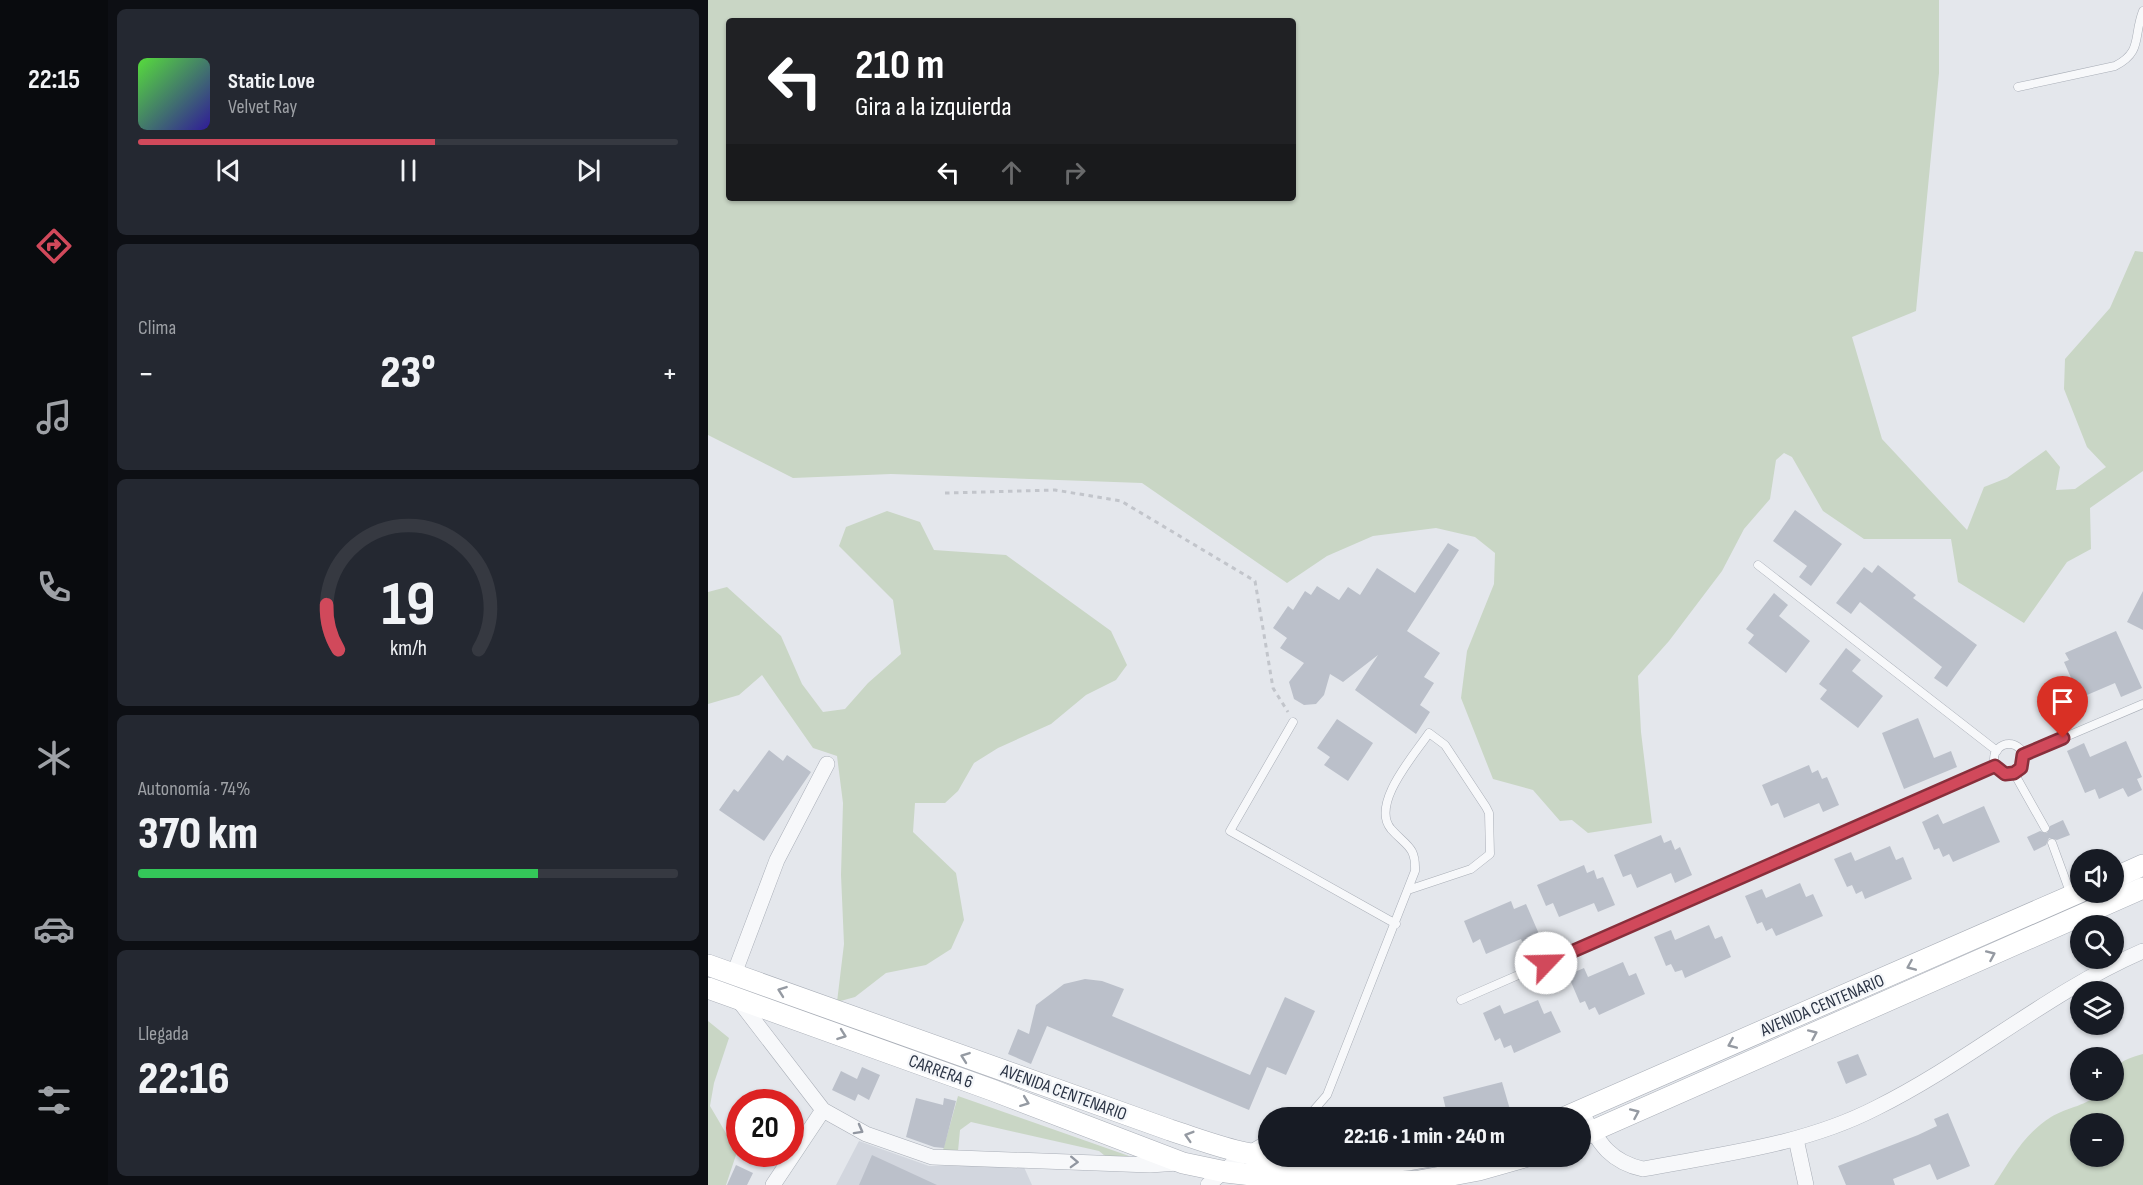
<!DOCTYPE html>
<html lang="es">
<meta charset="utf-8">
<style>
body{margin:0;font-family:"Sofia Sans Condensed",sans-serif;background:#242831;color:#f1f3f6;height:100vh;display:flex;flex-direction:column;font-size:22px;white-space:nowrap}
*{box-sizing:border-box;margin:0}
p{font-size:20px;color:#9ea1a6}
.icon{flex:none;width:33px;height:33px;fill:none;stroke:currentColor;stroke-width:2;stroke-linecap:round;stroke-linejoin:round}
.map{position:relative;flex:1;overflow:hidden}
.details{display:flex;flex-direction:column;gap:9px;padding:9px;background:#0d0f14;width:600px}
.details>*{flex:none}
.guide{position:absolute;left:18px;top:18px;width:570px;height:183px;border-radius:6px;box-shadow:0 2px 4px #0004;background:#202124;color:#fff;overflow:hidden}
.tools{position:absolute;left:1362px;top:849px;display:grid;gap:12px}
.tools a{display:grid;place-items:center;width:54px;height:54px;border-radius:50%;background:#171b24;box-shadow:0 2px 4px #0004;font-size:30px}
.speed{position:absolute;left:18px;top:1089px;display:flex;gap:12px;font-size:30px;font-weight:700;text-align:center}
.speed>*{display:grid;place-content:center;width:78px;height:78px;border-radius:50%;background:#171b24;box-shadow:0 2px 4px #0004;line-height:1}
.speed .limit{border:9px solid #d22;background:#fff;color:#111}
.pin{position:absolute;display:grid;place-items:center;width:51px;height:51px;color:#fff;margin:-62px -26px;border-radius:50% 50% 50% 0;rotate:-45deg;box-shadow:0 0 6px #0007}
.pin .icon{rotate:45deg}
.me{position:absolute;width:66px;margin:-33px;rotate:66deg;stroke-linejoin:round;filter:drop-shadow(0 0 4px #0008)}
.turn{display:flex;align-items:center;gap:21px;height:126px;padding:0 30px;font-size:27px}
.turn .icon{width:78px;height:78px;stroke-width:2.5}
.turn b{display:block;font-size:42px;line-height:51px}
.lanes{display:flex;align-items:center;height:57px;padding:0 30px;background:#0003;justify-content:center;gap:30px;direction:ltr}
.lanes .off{opacity:.35}
.big{font-size:45px;font-weight:800;line-height:1.1}
.details .tile{flex:1;display:flex;flex-direction:column;justify-content:center;gap:9px;min-width:0;padding:0 21px;border-radius:9px;background:#242831}
.details .dial{align-items:center;gap:0}
.dial svg{height:156px;overflow:visible;fill:none;stroke:#363941;stroke-width:7;stroke-linecap:round;text-anchor:middle}
.dial text{fill:#f1f3f6;stroke:none}
.song{display:flex;align-items:center;gap:18px}
.cover{width:72px;height:72px;border-radius:9px;background:linear-gradient(135deg,hsl(110 70% 55%),hsl(250 70% 35%))}
.played{height:6px;border-radius:3px;background:linear-gradient(90deg,#d1495b 55%,#363941 55%)}
.keys{display:flex;justify-content:space-around;direction:ltr}
.heat{display:flex;justify-content:space-between;align-items:center;font-size:33px;direction:ltr}
.charge{height:9px;border-radius:4px;background:linear-gradient(90deg,#34c759 74%,#363941 0)}
.trip{position:absolute;left:550px;top:1107px;width:333px;height:60px;border-radius:30px;background:#171b24;box-shadow:0 2px 4px #0004;font-weight:800;line-height:60px;text-align:center}
main{display:flex;flex:1;min-height:0}
.tabs{display:flex;flex-direction:column;width:108px;justify-content:space-around;align-items:center;background:#090b0e;color:#9ea1a6}
.tabs .icon{width:42px;height:42px}
.tabs .on{color:#d1495b}
.tabs b{font-size:27px;color:#f1f3f6}
.map>svg:first-child{display:block}
.built{fill:#d2d6de}
.green{fill:#c9d6c5;fill-rule:evenodd}
.building{fill:#bbc0ca}
.lines{fill:none;stroke-linecap:round;stroke-linejoin:round}
.lane-casing{stroke:#a9aeb7;stroke-width:9}
.street-casing{stroke:#a9aeb7;stroke-width:16}
.secondary-casing{stroke:#a9aeb7;stroke-width:22}
.path{stroke:#c2c5cb;stroke-width:3;stroke-dasharray:4.5 4.5;stroke-linecap:butt}
.lane{stroke:#f7f8fa;stroke-width:8}
.street{stroke:#f7f8fa;stroke-width:15}
.secondary{stroke:#fff;stroke-width:21}
.oneway{stroke:#959aa2}
.oneway2{stroke:#9196a0}
.route-casing{stroke:#882f3b;stroke-width:15}
.route{stroke:#d1495b;stroke-width:10}
.labels{text-anchor:middle;stroke-width:4.5;stroke-linejoin:round;paint-order:stroke}
.street-label{font-size:18px;fill:#2b3445;stroke:#f4f6f9}
</style>
<main>
<nav class="tabs">
<b>22:15</b>
<svg class="icon on" aria-label="directions" viewBox="0 0 24 24"><path d="M12 3l9 9-9 9-9-9zM9 14v-3h6M13 9l2 2-2 2"/></svg>
<svg class="icon" aria-label="music" viewBox="0 0 24 24"><path d="M9 18V5l10-2v13"/><circle cx="6" cy="18" r="3"/><circle cx="16" cy="16" r="3"/></svg>
<svg class="icon" aria-label="phone" viewBox="0 0 24 24"><path d="M5 4h4l2 5-3 2q2 4 5 5l2-3 5 2v4C11 20 4 13 5 4z"/></svg>
<svg class="icon" aria-label="climate" viewBox="0 0 24 24"><path d="M12 3v18M4 7l16 10M4 17L20 7"/></svg>
<svg class="icon" aria-label="car" viewBox="0 0 24 24"><path d="M5 17H2v-5l4-1 3-4h7l3 4 3 1v5h-3M9 17h6M6 11h13"/><circle cx="7" cy="17" r="2"/><circle cx="17" cy="17" r="2"/></svg>
<svg class="icon" aria-label="filters" viewBox="0 0 24 24"><path d="M4 7h16M4 17h16"/><circle cx="9" cy="7" r="2"/><circle cx="15" cy="17" r="2"/></svg>
</nav>
<section class="details">
<div class="tile">
<div class="song"><i class="cover"></i><div><b>Static Love</b><p>Velvet Ray</p></div></div>
<div class="played"></div>
<div class="keys"><svg class="icon" aria-label="previous" viewBox="0 0 24 24"><path d="M18 5L8 12l10 7zM5 5v14"/></svg><svg class="icon" aria-label="pause" viewBox="0 0 24 24"><path d="M8 5v14M16 5v14"/></svg><svg class="icon" aria-label="next" viewBox="0 0 24 24"><path d="M6 5l10 7-10 7zM19 5v14"/></svg></div>
</div>
<div class="tile"><p>Clima</p>
<div class="heat"><a>−</a><b class="big">23°</b><a>+</a></div>
</div>
<div class="tile dial"><svg viewBox="0 0 100 80">
<path d="M14 69A42 42 0 1 1 86 69"/>
<path d="M14 69A42 42 0 0 1 8 46" stroke="#d1495b"/>
<text x="50" y="56" font-size="32" font-weight="700">19</text>
<text x="50" y="72" font-size="11">km/h</text>
</svg></div>
<div class="tile"><p>Autonomía · 74%</p><b class="big">370 km</b><div class="charge"></div></div>
<div class="tile"><p>Llegada</p><b class="big">22:16</b></div>
</section>
<div class="map">
<svg width="1435" height="1185" viewBox="0 0 1435 1185">
<rect width="100%" height="100%" fill="#e4e7ec"/>
<path class="built" d="M151 1141 221 1166 315 1165 324 1185H128Z"/>
<path class="green" d="M0 0H1231V73L1208 311 1144 337 1174 439 1259 530 1276 487 1299 478 1338 450 1352 467 1348 490 1367 489 1398 467 1379 447 1356 389 1357 359 1402 308 1427 251 1435 252V471L1382 508 1383 549 1359 562 1316 623 1250 582 1243 539H1156L1115 511 1084 457 1076 453 1068 460 1062 499 1036 529 1014 571 961 641 930 676 933 732 944 823 880 833 864 820 852 821 825 790 785 779 753 698 759 651 786 584 787 553 767 537 728 528 665 536 619 556 579 583 434 483 183 474 85 478 0 435ZM21 21H585V198H21Z
M179 511 212 522 226 550 298 555 403 631 419 665 408 680 378 695 343 724 290 748 266 763 250 791 237 803H207L205 832 248 873 256 920 243 949 218 965 178 973 147 997 129 1002 136 944 133 875 135 803 129 756 105 748 54 675 31 695 0 704V592L19 587 73 636 94 684 115 712 137 709 160 683 193 654 185 600 131 546 138 527Z
M0 1021 21 1038 6 1083 2 1106 29 1152 18 1185H0Z
M1435 1054V1185H1286C1303 1159 1316 1134 1343 1117 1359 1107 1381 1106 1392 1091L1406 1090C1406 1064 1410 1061 1435 1054ZM1372 1124H1406V1156H1372Z
M250 1096 421 1156 420 1160H402L391 1151 263 1122 252 1130 250 1151 235 1150Z"/>
<path class="building" d="M1087 510 1134 544 1103 586 1091 577 1099 566 1065 541Z
M740 543 751 550 699 631 732 653 716 677 726 683 712 705 722 712 708 734 647 690 670 655 635 682 622 674 616 695 608 704 596 705 586 699 581 682 596 663 572 648 579 638 565 628 580 606 585 610 597 591 603 595 609 586 631 600 640 587 652 595 669 568 707 593Z
M1170 565 1208 595 1205 598 1269 645 1239 687 1226 678 1234 667 1152 602 1143 614 1128 603 1156 567 1164 573Z
M1435 591V630L1419 622Z
M1066 593 1080 605 1071 616 1102 641 1078 673 1040 643 1046 635 1038 629Z
M1408 631 1434 688 1413 697 1407 683 1372 698 1356 662 1361 660 1357 653Z
M1138 648 1153 660 1144 671 1175 696 1150 728 1112 699 1119 690 1111 684Z
M1210 718 1226 758 1243 751 1249 767 1196 789 1174 733Z
M629 719 665 743 640 781 616 765 622 757 609 748Z
M1418 741 1434 777 1429 779 1434 790 1420 797 1415 788 1391 799 1387 789 1377 793 1359 751 1376 743 1382 757Z
M61 750 75 761 79 755 103 772 56 841 11 810 26 789 30 792Z
M1101 765 1104 773 1110 770 1114 779 1119 777 1131 805 1115 812 1111 803 1076 818 1070 803 1063 806 1054 785Z
M1276 806 1292 842 1245 862 1241 854 1235 857 1231 848 1226 850 1214 822 1230 814 1235 824Z
M1355 820 1362 835 1349 840 1341 838 1338 845 1326 851 1319 837 1332 831 1339 833 1342 826Z
M953 835 956 843 963 840 967 850 972 847 984 875 967 883 963 873 929 888 923 874 915 877 906 855Z
M1182 846 1188 860 1195 857 1204 879 1157 899 1154 891 1148 894 1144 885 1139 887 1126 859 1143 852 1147 861Z
M876 865 879 873 886 870 889 879 895 877 907 905 890 912 886 903 851 917 845 903 838 906 829 885Z
M1092 883 1098 897 1105 894 1115 916 1068 936 1064 928 1058 931 1054 922 1049 924 1037 896 1054 889 1058 898Z
M803 901 806 909 818 904 834 941 817 948 813 939 778 954 772 939 765 943 756 921Z
M1001 925 1007 939 1014 936 1023 957 977 978 974 970 967 972 963 964 958 966 946 937 963 930 967 940Z
M915 962 921 976 928 973 937 994 891 1015 887 1007 881 1010 877 1001 872 1003 860 975 876 968 880 977Z
M377 979 394 981 416 989 404 1016 542 1075 577 997 607 1011 578 1075 559 1067 541 1110 339 1026 323 1064 300 1054 310 1029 321 1034 328 1005 356 984Z
M830 1000 836 1014 843 1011 853 1032 806 1053 803 1045 796 1048 792 1038 787 1041 775 1013 792 1005 796 1014Z
M1150 1054 1159 1075 1138 1084 1129 1062Z
M154 1067 172 1075 161 1100 150 1094 147 1101 124 1090 133 1071 149 1079Z
M794 1082 803 1113 784 1118H740L735 1097Z
M208 1098 235 1105 236 1098 248 1101 236 1148 226 1147 198 1137Z
M1240 1113 1262 1166 1229 1180 1222 1164 1185 1179 1187 1185H1138L1130 1166 1210 1135 1229 1126 1226 1119Z
M164 1155 229 1185H151Z
M28 1165 45 1173 39 1185H19Z"/>
<g class="lines">
<defs>
<path id="lane" d="M1310 87 1407 66C1435 52 1425 36 1435 11
M1050 565 1289 751
M585 722 522 831 688 924
M1286 759a15 15 0 1 1 30 0a15 15 0 1 1-30 0Z
M1315 755 1435 704
M1306 773 1337 828
M1344 843 1363 895
M753 1000 1288 766
M599 1118 619 1095 707 871C708 846 698 846 683 829 662 804 707 754 721 733L737 745 778 807 781 813 782 854 763 869 700 890
M540 1150 561 1138"/>
<path id="street" d="M26 974 69 860 119 764
M28 997 115 1110 158 1134 224 1157 442 1165 470 1163
M872 1110C890 1140 899 1161 935 1169 1014 1154 1096 1145 1168 1108 1261 1062 1340 992 1435 951
M1088 1139 1098 1185
M65 1185 115 1110
M500 1185 537 1153"/>
<path id="secondary" d="M1406 878 1435 865
M0 965 462 1130C487 1138 513 1148 538 1153 598 1165 663 1168 723 1156
M0 988 284 1090 475 1163 518 1172 620 1184 711 1181 771 1170 820 1156
M855 1118 1372 892
M873 1136 1435 888"/>
</defs>
<use href="#lane" class="lane-casing"/>
<use href="#street" class="street-casing"/>
<use href="#secondary" class="secondary-casing"/>
<path class="path" d="M237 493 347 490 413 501 547 581 565 688 580 712"/>
<use href="#lane" class="lane"/>
<use href="#street" class="street"/>
<use href="#secondary" class="secondary"/>
</g>
<defs><path id="oneway-chevron" d="M-2-3.5L2.5 0L-2 3.5" fill="none" stroke-width="1.6" stroke-linecap="round" stroke-linejoin="round" transform="scale(1.5)"/></defs>
<g class="oneway">
<use href="#oneway-chevron" transform="translate(1283 955) rotate(-24)"/>
<use href="#oneway-chevron" transform="translate(1203 966) rotate(157)"/>
<use href="#oneway-chevron" transform="translate(74 991) rotate(-160)"/>
<use href="#oneway-chevron" transform="translate(1105 1034) rotate(-24)"/>
<use href="#oneway-chevron" transform="translate(134 1035) rotate(20)"/>
<use href="#oneway-chevron" transform="translate(1024 1044) rotate(157)"/>
<use href="#oneway-chevron" transform="translate(257 1057) rotate(-160)"/>
<use href="#oneway-chevron" transform="translate(317 1102) rotate(21)"/>
<use href="#oneway-chevron" transform="translate(927 1113) rotate(-24)"/>
<use href="#oneway-chevron" transform="translate(481 1136) rotate(-163)"/>
</g>
<g class="oneway2">
<use href="#oneway-chevron" transform="translate(151 1130) rotate(29)"/>
<use href="#oneway-chevron" transform="translate(366 1162) rotate(2)"/>
</g>
<g class="lines">
<defs>
<path id="route" d="M838 963 1287 766 1297 774 1306 773 1313 768 1315 755 1355 738"/>
</defs>
<use href="#route" class="route-casing"/>
<use href="#route" class="route"/>
</g>
<g class="labels">
<g class="street-label">
<text transform="translate(1114 1005) rotate(-23)" y="6">AVENIDA CENTENARIO</text>
<text transform="translate(233 1071) rotate(20)" y="6">CARRERA 6</text>
<text transform="translate(356 1092) rotate(20)" y="6">AVENIDA CENTENARIO</text>
</g>
</g>
</svg>
<div class="tools">
<a><svg class="icon" aria-label="sound" viewBox="0 0 24 24"><path d="M4 9h4l5-4v14l-5-4H4zM17 9q2 3 0 6"/></svg></a>
<a><svg class="icon" aria-label="search" viewBox="0 0 24 24"><circle cx="10" cy="10" r="6"/><path d="M15 15l6 6"/></svg></a>
<a><svg class="icon" aria-label="layers" viewBox="0 0 24 24"><path d="M12 4l9 5-9 5-9-5zM3 14l9 5 9-5"/></svg></a>
<a>+</a>
<a>−</a>
</div>
<div class="speed"><div class="limit">20</div></div>
<div class="pin" style="left:1355px;top:738px;background:#d93025"><svg class="icon" aria-label="arrive" viewBox="0 0 24 24"><path d="M6 21V4h12l-3 4 3 4H6"/></svg></div>
<svg class="me" style="left:838px;top:963px" viewBox="-20 -20 40 40"><circle r="19" fill="#fff"/><path d="M0-13L10 11 0 6-10 11z" fill="#d1495b"/></svg>
<div class="trip">22:16 · 1 min · 240 m</div>
<div class="guide">
<div class="turn"><svg class="icon" aria-label="left" viewBox="0 0 24 24"><path d="M17 20v-9H6M10 6l-5 5 5 5"/></svg><div><b>210 m</b>Gira a la izquierda</div></div>
<div class="lanes"><svg class="icon" aria-label="left" viewBox="0 0 24 24"><path d="M17 20v-9H6M10 6l-5 5 5 5"/></svg><svg class="icon off" aria-label="ahead" viewBox="0 0 24 24"><path d="M12 20V5M6 11l6-6 6 6"/></svg><svg class="icon off" aria-label="right" viewBox="0 0 24 24"><path d="M7 20v-9h11M14 6l5 5-5 5"/></svg></div>
</div>
</div>
</main>
